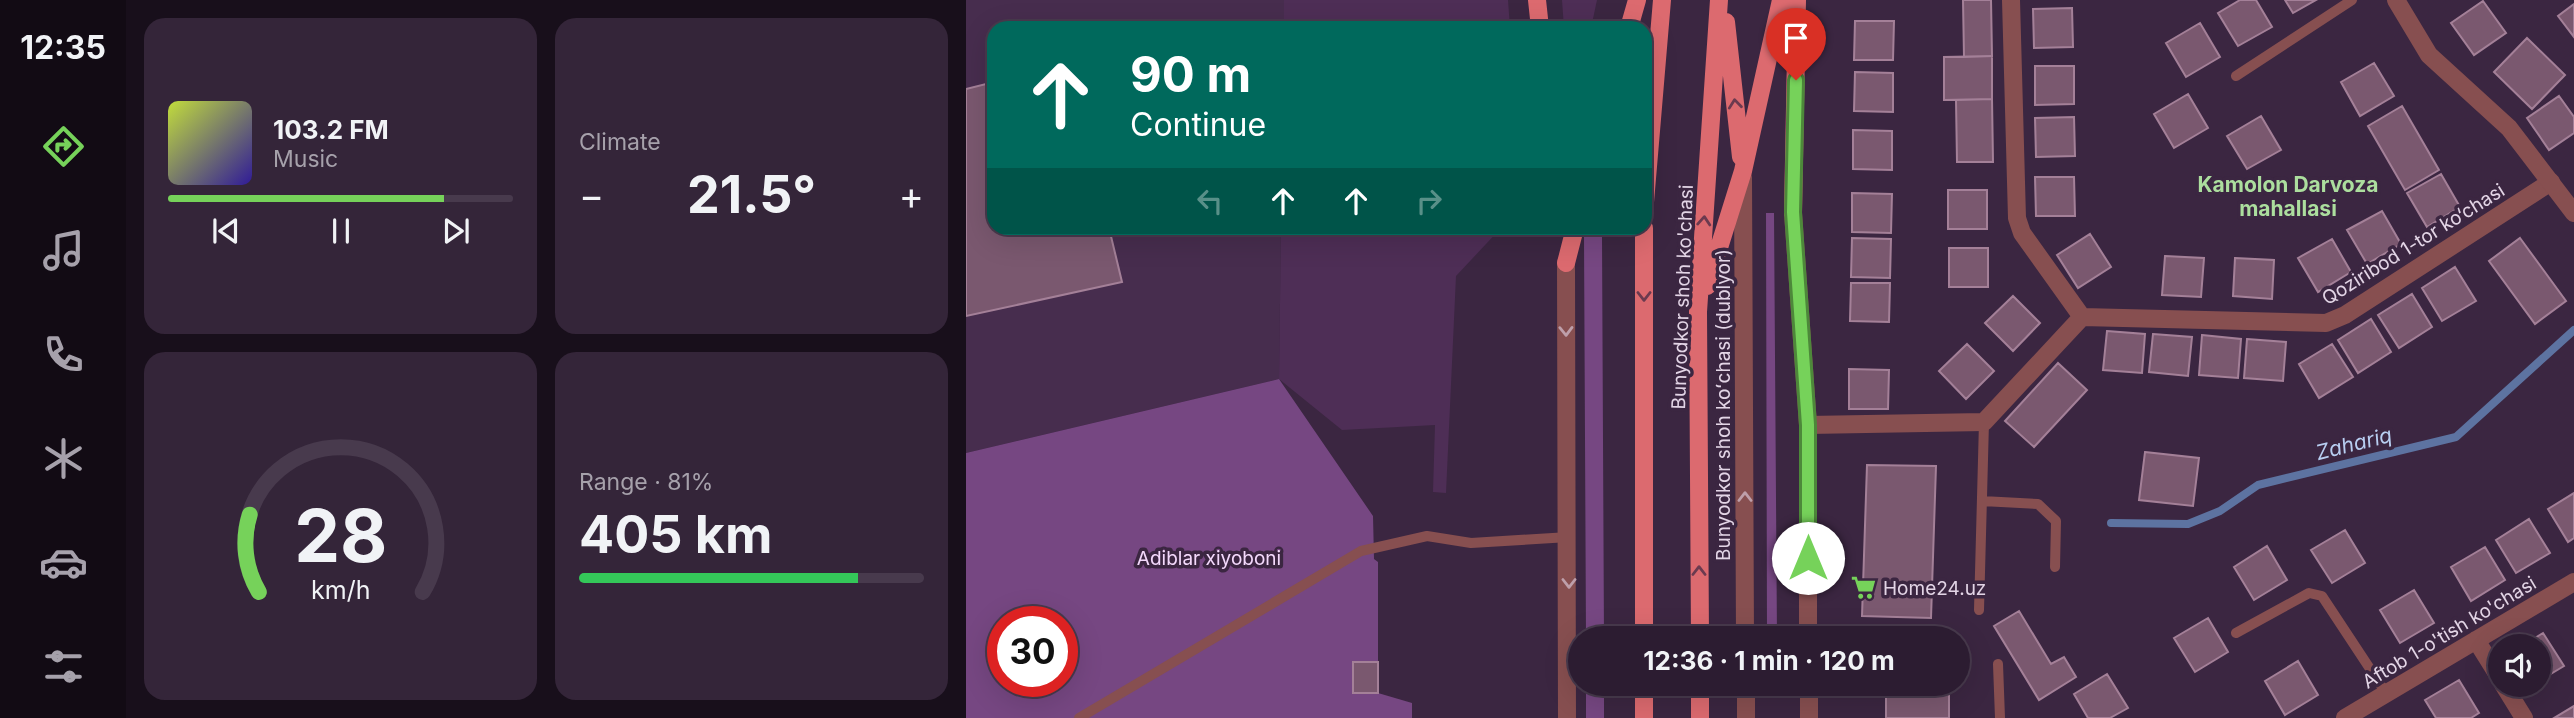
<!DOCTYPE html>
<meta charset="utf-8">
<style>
body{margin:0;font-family:Inter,sans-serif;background:#342539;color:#f1f3f6;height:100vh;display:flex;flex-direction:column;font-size:26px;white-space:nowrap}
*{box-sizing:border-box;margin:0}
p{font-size:23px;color:#a6a1ab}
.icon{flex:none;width:38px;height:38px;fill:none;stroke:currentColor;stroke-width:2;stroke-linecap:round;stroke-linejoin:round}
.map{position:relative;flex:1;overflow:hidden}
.panel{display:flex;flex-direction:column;gap:18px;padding:18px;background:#180f1b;width:840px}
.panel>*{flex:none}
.guide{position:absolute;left:21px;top:21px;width:665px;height:214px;border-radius:21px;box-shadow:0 7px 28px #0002,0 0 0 2px #483a4d;background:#00695c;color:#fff;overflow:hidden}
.controls{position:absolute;left:1522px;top:634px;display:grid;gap:14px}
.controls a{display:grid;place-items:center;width:63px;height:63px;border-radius:50%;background:#2c1c31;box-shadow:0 7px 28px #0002,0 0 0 2px #483a4d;font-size:35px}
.speed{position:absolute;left:21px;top:606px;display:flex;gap:14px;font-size:35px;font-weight:700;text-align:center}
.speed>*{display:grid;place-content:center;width:91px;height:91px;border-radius:50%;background:#2c1c31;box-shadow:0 7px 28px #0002,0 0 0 2px #483a4d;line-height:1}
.speed .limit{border:10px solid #d22;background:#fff;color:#111}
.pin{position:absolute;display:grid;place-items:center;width:60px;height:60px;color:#fff;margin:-72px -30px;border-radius:50% 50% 50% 0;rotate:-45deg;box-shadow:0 0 7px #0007}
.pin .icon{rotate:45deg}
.me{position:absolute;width:77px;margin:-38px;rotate:0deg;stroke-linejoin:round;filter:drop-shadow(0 0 5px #0008)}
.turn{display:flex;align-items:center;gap:24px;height:147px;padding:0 28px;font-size:32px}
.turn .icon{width:91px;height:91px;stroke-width:2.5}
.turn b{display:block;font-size:49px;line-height:60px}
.lanes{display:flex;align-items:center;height:66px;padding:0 28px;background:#0003;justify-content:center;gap:35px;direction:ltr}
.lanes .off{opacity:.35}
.big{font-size:52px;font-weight:700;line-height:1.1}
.panel .tile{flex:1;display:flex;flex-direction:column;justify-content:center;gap:10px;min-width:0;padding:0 24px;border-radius:21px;background:#342539}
.panel .dial{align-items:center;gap:0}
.dial svg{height:182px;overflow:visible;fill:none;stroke:#483a4d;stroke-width:7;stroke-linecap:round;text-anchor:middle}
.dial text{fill:#f1f3f6;stroke:none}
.song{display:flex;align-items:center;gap:21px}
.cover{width:84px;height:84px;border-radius:10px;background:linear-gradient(135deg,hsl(70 70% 55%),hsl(250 70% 35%))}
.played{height:7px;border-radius:4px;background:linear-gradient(90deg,#76d25a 80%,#483a4d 80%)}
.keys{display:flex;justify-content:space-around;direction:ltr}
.heat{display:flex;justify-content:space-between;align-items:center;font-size:38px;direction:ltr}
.charge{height:10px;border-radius:5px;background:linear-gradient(90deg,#34c759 81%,#483a4d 0)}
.panel .tiles{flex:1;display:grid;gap:18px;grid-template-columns:repeat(2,1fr)}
.trip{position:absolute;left:602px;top:626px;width:402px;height:70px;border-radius:35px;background:#2c1c31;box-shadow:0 7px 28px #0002,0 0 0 2px #483a4d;font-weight:700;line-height:70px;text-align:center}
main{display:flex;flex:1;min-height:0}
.tabs{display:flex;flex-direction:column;width:126px;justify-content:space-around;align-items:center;background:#120b14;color:#a6a1ab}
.tabs .icon{width:49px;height:49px}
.tabs .on{color:#76d25a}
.tabs b{font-size:32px;color:#f1f3f6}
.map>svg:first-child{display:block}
.built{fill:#472d4e}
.green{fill:#4e2e56}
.forest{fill:#764782;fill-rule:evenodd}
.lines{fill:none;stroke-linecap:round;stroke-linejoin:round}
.stream{stroke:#5d73a1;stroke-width:8}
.building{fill:#7a586f;stroke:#a48098;stroke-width:2}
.service{stroke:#874f50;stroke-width:10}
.minor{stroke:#874f50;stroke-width:18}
.tertiary{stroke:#874f50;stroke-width:18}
.primary{stroke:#dc6a6f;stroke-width:18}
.oneway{stroke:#6b3a4f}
.oneway2{stroke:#be9faa}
.route-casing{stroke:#4d883a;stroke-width:18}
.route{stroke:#76d25a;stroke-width:12}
.labels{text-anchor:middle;stroke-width:7;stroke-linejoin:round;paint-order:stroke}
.street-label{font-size:19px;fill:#e3d5e6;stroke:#3b2641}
.park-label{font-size:19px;fill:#f4d9fc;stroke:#3b2641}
.poi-label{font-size:19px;fill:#e3d5e6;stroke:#3b2641;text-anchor:start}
.neighbourhood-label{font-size:21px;font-weight:bold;fill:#acde9e;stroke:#3b2641}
.water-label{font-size:21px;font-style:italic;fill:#b8cef1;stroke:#3b2641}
</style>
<main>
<nav class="tabs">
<b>12:35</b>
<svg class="icon on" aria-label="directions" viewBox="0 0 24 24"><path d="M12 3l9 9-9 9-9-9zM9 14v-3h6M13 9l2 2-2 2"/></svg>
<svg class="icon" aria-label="music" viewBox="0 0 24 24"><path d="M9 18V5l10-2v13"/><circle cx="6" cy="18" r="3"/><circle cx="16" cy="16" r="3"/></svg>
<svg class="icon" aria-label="phone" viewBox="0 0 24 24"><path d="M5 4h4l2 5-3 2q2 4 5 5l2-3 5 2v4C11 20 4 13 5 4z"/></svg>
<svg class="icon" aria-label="climate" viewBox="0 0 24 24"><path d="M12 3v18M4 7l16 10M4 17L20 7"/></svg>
<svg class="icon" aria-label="car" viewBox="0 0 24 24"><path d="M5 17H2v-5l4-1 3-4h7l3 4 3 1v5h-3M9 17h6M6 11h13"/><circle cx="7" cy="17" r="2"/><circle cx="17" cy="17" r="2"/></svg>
<svg class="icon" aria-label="filters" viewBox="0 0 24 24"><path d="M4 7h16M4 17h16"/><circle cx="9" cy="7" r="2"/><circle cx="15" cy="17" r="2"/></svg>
</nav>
<section class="panel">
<div class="tiles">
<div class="tile">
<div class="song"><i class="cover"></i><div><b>103.2 FM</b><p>Music</p></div></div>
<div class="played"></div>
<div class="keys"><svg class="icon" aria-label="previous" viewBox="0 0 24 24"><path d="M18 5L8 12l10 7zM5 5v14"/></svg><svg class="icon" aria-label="pause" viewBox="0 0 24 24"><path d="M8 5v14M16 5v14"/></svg><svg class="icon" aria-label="next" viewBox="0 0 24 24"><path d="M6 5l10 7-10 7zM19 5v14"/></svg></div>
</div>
<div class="tile"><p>Climate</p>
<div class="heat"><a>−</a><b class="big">21.5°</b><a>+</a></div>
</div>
<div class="tile dial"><svg viewBox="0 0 100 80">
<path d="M14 69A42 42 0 1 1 86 69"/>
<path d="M14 69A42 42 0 0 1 10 35" stroke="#76d25a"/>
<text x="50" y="56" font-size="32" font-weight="700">28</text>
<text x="50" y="72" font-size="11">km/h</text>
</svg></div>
<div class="tile"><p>Range · 81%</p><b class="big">405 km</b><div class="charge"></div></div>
</div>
</section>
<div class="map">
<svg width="1608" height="718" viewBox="0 0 1608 718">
<rect width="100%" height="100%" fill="#3b2641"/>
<path class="built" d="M0 0H318V28H28V228H315L313 379 0 453Z"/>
<path class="green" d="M318 0H542L544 28H318Z
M596 0H631L625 28H598Z
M315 228H535L490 276 480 493 467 492 469 425 376 430 313 379Z"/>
<path class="forest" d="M800 213H808L811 639H801Z
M618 237H636L638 639H620Z
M313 379 407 516 408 559 412 562V693L446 703V718H0V453ZM37 621H96V681H37Z
M620 684H638V718H620Z"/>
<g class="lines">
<path class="stream" d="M1145 523 1222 524 1254 511 1292 485 1490 437 1608 330"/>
</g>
<path class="building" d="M997 0H1025L1026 56 998 57Z
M1274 0H1290L1306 27 1272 46 1252 13Z
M1319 0H1350L1327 13Z
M1517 1 1540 33 1508 55 1485 23Z
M1608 4V37L1592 16Z
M1106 8 1107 47 1068 48 1067 9Z
M889 21H928L927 60H888Z
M1234 23 1254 57 1220 77 1200 43Z
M1561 38 1599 75 1566 109 1528 72Z
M1026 56V99L978 100V57Z
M1408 63 1428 96 1394 116 1375 82Z
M1069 66H1108V104L1069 105Z
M889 72 927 73V112L888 111Z
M28 82V228H143L156 282 0 316V89Z
M1222 94 1242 128 1208 148 1188 114Z
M1593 96 1608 117V133L1583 150 1561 118Z
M1026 99 1027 162H991L990 100Z
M1436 106 1473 170 1439 190 1402 126Z
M1295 116 1315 150 1281 169 1261 136Z
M1108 117 1109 156 1070 157 1069 118Z
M887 130 926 131V170L887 169Z
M1475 174 1494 207 1461 227 1441 193Z
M1069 177H1108L1109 216H1070Z
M982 190H1021V229H982Z
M886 193 926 194 925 233 886 232Z
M1416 211 1435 244 1401 264 1381 230Z
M1124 234 1145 267 1112 288 1091 255Z
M886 238 925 239 924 278 885 277Z
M1554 238 1600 301 1569 324 1523 261Z
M1366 239 1385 272 1352 292 1332 258Z
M983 248H1022V287H983Z
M1199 256 1238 258 1235 297 1196 295Z
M1269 258 1308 260 1306 299 1267 296Z
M1489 267 1510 301 1476 321 1456 288Z
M885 283H924L923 322 884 321Z
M1446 294 1466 327 1433 348 1412 315Z
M1047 296 1074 323 1047 351 1019 323Z
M1405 319 1425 352 1392 373 1372 340Z
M1141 331 1179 334 1176 373 1137 370Z
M1187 334 1226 337 1222 376 1183 372Z
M1236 335 1275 339 1272 378 1233 375Z
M1281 339 1320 342 1317 381 1278 378Z
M1001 344 1028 371 1000 399 973 371Z
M1366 344 1387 377 1353 398 1333 364Z
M1092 363 1121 390 1068 447 1039 421Z
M883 369 923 370 922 409H883Z
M1179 452 1233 458 1227 506 1173 500Z
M901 465 970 466 965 618 896 616Z
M1608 493V538L1602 542 1582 509Z
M1563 519 1584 553 1550 573 1530 540Z
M1379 530 1399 563 1366 583 1345 550Z
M1301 546 1321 580 1288 600 1268 567Z
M1519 547 1539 580 1505 601 1485 567Z
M1448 590 1468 623 1434 643 1414 610Z
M1053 611 1085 664 1098 657 1110 677 1073 700 1028 626Z
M1242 618 1262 652 1229 672 1208 638Z
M1577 633 1598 666 1573 681V646H1556Z
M1332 661 1352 695 1319 715 1299 681Z
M387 662H412V693H387Z
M1141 674 1162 708 1144 718H1122L1108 694Z
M1493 680 1513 713 1505 718H1470L1459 700Z
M920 684H983V718H920Z
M1608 706V718H1588Z"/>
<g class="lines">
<path class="service" d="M1270 76 1386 0
M1016 501 1072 504 1090 521 1089 567
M1013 610 1018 422
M1270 633 1343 593 1356 596 1420 693
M1032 664 1034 718
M113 718 395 551 461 536 505 543 603 537"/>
<path class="minor" d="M1045 0 1051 218 1056 233 1116 317
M827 213 842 425V639
M842 425 1018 422 1116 317 1360 323 1379 315 1585 182
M1510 640 1535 680
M843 684V718
M1537 684 1558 718
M1379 718 1608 582"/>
<path class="tertiary" d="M1430 0 1463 55 1543 128 1608 213
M777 177 779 639
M600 263 601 718
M780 684V718"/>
<path class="primary" d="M571 0 574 28
M760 22 775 157
M663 28 671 0
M679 202 696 0
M827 213 831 0
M678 228V639
M600 263 609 228
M741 286 777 171 815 0
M734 639 732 312 753 0
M678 684V718
M734 684V718"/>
</g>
<defs><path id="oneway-chevron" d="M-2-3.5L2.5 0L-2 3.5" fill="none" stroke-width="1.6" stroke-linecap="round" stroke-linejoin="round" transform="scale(1.75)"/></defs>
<g class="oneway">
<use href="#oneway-chevron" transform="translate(769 104) rotate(-96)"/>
<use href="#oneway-chevron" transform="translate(738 221) rotate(-86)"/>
<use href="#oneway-chevron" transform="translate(678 296) rotate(90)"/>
<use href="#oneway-chevron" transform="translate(733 571) rotate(-90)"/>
</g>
<g class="oneway2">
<use href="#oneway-chevron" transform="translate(600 331) rotate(89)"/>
<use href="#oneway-chevron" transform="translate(779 497) rotate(-90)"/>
<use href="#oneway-chevron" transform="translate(603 583) rotate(90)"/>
</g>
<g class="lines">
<defs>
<path id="route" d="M830 80 827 212 842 425V558"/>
</defs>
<use href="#route" class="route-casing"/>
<use href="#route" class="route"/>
</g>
<defs>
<symbol id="supermarket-bare" viewBox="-9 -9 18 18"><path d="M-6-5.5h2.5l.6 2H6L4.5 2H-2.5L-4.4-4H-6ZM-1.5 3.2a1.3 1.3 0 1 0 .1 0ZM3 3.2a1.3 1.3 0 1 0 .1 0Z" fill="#76d25a" stroke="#3b2641" stroke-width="2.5" paint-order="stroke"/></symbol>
</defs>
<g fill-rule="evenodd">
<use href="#supermarket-bare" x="880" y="570" width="35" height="35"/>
</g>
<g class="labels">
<g class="street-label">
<text transform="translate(1447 244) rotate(-32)" y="7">Qoziribod 1-tor ko‘chasi</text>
<text transform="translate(716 297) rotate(-88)" y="7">Bunyodkor shoh ko'chasi</text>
<text transform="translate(757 405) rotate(-90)" y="7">Bunyodkor shoh koʻchasi (dublyor)</text>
<text transform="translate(1483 632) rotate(-31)" y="7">Aftob 1-o'tish ko'chasi</text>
</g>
<g class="park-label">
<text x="243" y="565">Adiblar xiyoboni</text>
</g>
<g class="poi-label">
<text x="917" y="595">Home24.uz</text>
</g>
<g class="neighbourhood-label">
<text x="1322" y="192">Kamolon Darvoza<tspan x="1322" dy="24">mahallasi</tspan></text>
</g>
<g class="water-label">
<text transform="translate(1388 444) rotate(-14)" y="7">Zahariq</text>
</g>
</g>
</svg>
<div class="controls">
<a><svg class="icon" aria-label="sound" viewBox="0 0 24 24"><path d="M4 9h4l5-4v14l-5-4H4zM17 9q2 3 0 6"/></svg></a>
</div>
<div class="speed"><div class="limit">30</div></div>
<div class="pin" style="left:830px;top:80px;background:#d93025"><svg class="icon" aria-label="arrive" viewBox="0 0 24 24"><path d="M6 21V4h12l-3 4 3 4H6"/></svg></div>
<svg class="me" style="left:842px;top:558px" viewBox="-20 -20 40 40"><circle r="19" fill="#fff"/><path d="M0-13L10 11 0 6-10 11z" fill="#76d25a"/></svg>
<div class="trip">12:36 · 1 min · 120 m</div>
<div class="guide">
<div class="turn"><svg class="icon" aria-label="ahead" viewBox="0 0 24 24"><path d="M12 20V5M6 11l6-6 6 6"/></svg><div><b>90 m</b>Continue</div></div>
<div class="lanes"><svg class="icon off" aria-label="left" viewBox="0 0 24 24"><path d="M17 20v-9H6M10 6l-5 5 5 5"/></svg><svg class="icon" aria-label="ahead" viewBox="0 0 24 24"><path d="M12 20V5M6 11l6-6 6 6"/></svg><svg class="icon" aria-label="ahead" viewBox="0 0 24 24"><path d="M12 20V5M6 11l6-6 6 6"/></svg><svg class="icon off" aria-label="right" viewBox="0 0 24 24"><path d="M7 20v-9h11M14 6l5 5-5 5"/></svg></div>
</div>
</div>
</main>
